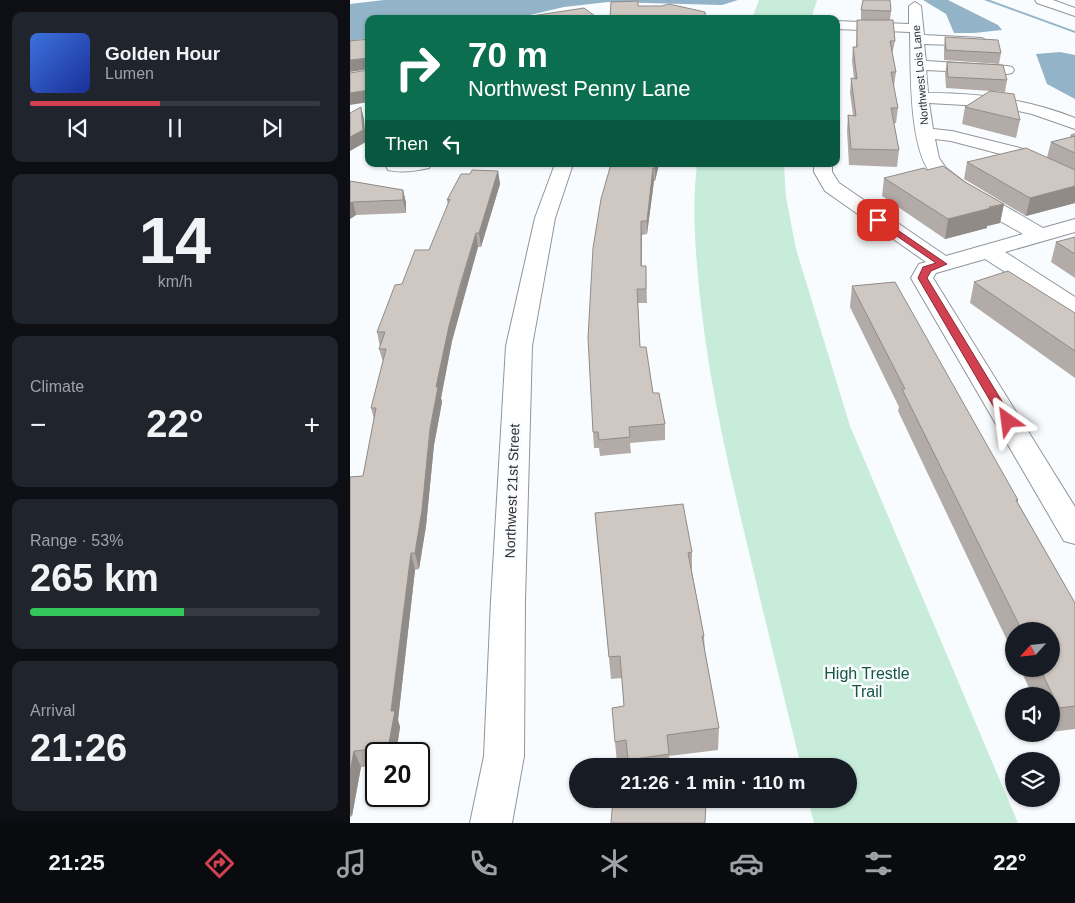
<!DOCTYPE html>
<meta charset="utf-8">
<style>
body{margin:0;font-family:Helvetica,sans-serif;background:#20242c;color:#f1f3f6;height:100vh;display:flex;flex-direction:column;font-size:19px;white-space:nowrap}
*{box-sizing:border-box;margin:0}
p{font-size:16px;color:#9ea1a6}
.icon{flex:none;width:28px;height:28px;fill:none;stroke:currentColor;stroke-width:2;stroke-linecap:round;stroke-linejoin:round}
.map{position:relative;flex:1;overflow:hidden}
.sheet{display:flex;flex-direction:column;gap:12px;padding:12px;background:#0d0f14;width:350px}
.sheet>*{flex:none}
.guide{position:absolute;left:15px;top:15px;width:475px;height:152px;border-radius:10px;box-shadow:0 1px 4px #0004;background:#0b6e4f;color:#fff;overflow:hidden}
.needle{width:32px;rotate:243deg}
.tools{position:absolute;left:655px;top:622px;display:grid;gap:10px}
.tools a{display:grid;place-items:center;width:55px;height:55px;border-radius:50%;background:#171b24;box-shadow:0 1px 4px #0004;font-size:25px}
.speed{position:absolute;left:15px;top:742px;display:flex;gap:10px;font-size:25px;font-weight:700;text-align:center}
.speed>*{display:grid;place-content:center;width:65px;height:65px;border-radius:50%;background:#171b24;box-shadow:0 1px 4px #0004;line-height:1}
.speed .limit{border:2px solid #111;border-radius:8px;background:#fff;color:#111}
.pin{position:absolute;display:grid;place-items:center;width:42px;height:42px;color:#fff;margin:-21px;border-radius:10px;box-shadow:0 2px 8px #0006}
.me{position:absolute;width:55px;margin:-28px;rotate:329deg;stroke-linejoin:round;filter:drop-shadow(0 0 4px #0008)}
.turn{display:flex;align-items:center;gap:18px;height:105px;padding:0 20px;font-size:22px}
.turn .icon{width:65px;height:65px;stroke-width:2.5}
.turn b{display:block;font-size:35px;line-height:42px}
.then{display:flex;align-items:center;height:48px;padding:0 20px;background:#0003;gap:10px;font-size:19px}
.big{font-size:38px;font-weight:700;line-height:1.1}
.sheet .card{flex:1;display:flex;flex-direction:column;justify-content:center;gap:8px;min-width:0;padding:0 18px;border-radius:10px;background:#20242c}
.sheet .dial{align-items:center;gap:0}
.dial b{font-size:65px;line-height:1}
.song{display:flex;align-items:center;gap:15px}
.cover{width:60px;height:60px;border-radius:8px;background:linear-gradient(135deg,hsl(220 70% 55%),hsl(230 70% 35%))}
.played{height:5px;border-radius:2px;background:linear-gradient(90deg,#d14151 45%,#363941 45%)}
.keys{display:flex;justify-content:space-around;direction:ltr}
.heat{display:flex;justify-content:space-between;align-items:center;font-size:28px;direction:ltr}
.charge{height:8px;border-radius:4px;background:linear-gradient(90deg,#34c759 53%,#363941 0)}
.trip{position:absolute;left:219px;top:758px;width:288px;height:50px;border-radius:25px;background:#171b24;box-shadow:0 1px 4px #0004;font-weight:700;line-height:50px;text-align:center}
.menu{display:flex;height:80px;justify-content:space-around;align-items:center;background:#090b0e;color:#9ea1a6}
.menu .icon{width:35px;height:35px}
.menu .current{color:#d14151}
.menu b{font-size:22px;color:#f1f3f6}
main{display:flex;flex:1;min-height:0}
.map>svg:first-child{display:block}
.green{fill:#c7ecda}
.water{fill:#93b4c8}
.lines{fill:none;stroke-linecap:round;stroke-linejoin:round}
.stream{fill:#93b4c8;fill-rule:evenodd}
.minor-casing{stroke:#90959b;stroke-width:2}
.major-casing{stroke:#90959b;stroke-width:2}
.minor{fill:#fff;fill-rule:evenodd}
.major{fill:#fff;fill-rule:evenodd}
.wall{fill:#b2aba7}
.shaded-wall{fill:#918b88}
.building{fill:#cfc7c2;stroke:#918b88}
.route{fill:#d14151;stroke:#882a35}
.labels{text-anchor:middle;stroke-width:5;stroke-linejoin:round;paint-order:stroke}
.far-street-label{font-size:11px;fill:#292b2e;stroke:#f9fcfe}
.street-label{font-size:14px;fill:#292b2e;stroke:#f9fcfe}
.near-park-label{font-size:16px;fill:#15563f;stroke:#f9fcfe}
</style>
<main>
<section class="sheet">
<div class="card">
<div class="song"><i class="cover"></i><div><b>Golden Hour</b><p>Lumen</p></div></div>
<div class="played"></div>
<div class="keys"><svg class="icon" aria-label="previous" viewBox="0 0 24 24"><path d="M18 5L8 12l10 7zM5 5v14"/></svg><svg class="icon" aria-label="pause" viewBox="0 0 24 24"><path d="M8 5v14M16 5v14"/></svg><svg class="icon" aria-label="next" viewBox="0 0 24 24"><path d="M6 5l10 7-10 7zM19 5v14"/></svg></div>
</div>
<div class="card dial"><b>14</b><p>km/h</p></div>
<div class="card"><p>Climate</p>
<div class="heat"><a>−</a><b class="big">22°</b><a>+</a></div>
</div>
<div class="card"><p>Range · 53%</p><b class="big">265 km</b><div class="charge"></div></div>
<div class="card"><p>Arrival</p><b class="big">21:26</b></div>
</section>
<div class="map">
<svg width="725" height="823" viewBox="0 0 725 823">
<rect width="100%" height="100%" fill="#f9fcfe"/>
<path class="green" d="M409 0H467L461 19H402Z
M347 164H434L436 197 446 249 500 426 668 823H464L458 799H498V766H451C431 686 412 607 393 527 374 448 357 369 349 288 345 246 342 206 347 164Z"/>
<path class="water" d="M34 0H388L372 5 258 2 214 7 163 19H19V38L0 41V4Z
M573 0H598L648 25 652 30 624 33H604L596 14Z
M710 52 725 55V99L697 84 686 54Z"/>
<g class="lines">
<path class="stream" d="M634 0H640L725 31V33Z"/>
<defs>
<path id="minor" d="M565 2 571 6 574 35 632 38 639 42 632 46 574 44 576 61 657 66 662 67 664 70 662 73 657 74 576 70 578 93C629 93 678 99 725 118V129L682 114 650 107 579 103 583 129 602 131 670 148 725 175V188L658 156 601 141 585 139 589 158 596 168 617 184 693 228 725 219V232L655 252 725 297V314L717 312 635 259 586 273 583 278 725 507V544L714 541 561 278 569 264 576 262 475 191 464 172V164H482V172L489 183 596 256 673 234C646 218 603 198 583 176 558 150 561 66 560 32L486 29V21L559 24V6Z
M37 164H81L79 168C66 171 51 173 38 170L36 166Z
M205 164H223L205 218 182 346 175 601 174 756 162 823H120L134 756 141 601 156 346 185 218Z"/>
<path id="major" d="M685 0H703L725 8V16L687 3Z"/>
</defs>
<use href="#minor" class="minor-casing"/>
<use href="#major" class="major-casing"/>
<use href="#minor" class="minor"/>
<use href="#major" class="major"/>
</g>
<path class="wall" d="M511 10 541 11 540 20 545 41 542 55 546 72 544 86 548 108 546 123H544L549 150 547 167 499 165 497 131 498 115H503L500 93 501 78 504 79 502 61 503 47H506L507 20H511Z
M595 37 651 53 649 64 594 60V48Z
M597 62 657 80 655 92 596 88 595 73Z
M615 107 670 120 666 138 612 124Z
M725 133V203L676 216 614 179 617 162 697 157 701 142 720 137 721 134Z
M261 164H309L305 181H304L297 234 292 235V266H296L297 303H288L290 347 303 393 315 424V440L280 443 281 453 250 456 249 448H244L243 432Z
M577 170 615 182 654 204 650 223 637 226V228L595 239 532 196 534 178Z
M148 171 150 184 131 247H128L114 297 102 341 91 398 92 402 84 445 76 526 69 569 65 570 48 720 50 727 46 754H26V766L11 767 2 816 0 817V477L13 476 24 419 21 408 33 362 29 349 30 347 27 332 52 284 79 250 98 205 97 200 120 174Z
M0 181 53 190 56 203V213L6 215 0 219Z
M725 237V278L701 262 706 242Z
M624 282 725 313V378L620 303Z
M502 286 668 500V503L725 603V729L701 732V696H683L670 669H701V631H664V655L548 411 549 407 500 307Z
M245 513 342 552V572L354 636 355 651 369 728 368 750 319 756 320 766H279L278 762 267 763 265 742 274 706 272 678 261 679Z"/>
<path class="shaded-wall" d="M18 58 19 69 0 72V60Z
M19 90V102L0 105V93Z
M11 107 14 119 16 142 0 151V137Z
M306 164H309L305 181V168Z
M303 168 304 181 297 234V221Z
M148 171 150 184 131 247 129 233Z
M725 186V203L676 216 680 198Z
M53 190 56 203V213L53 200Z
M3 202 6 215 0 219V203Z
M654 204 650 223 637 226V228L595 239 598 219Z
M291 221 292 235 291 280Z
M126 233 128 247 102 341 91 398 92 402 84 445 76 526 69 569 65 553 86 387 99 326Z
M61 553 65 570 48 720 50 727 46 754H40L38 748 41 711Z
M4 751 11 767 2 816 0 813V772Z"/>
<path class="building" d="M513 0H540L541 11 511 10Z
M288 1V6H312L319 4 355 12 356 19H260L261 2Z
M234 8 249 19 168 18Z
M507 20H543L545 41H540L546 72H541L548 108H541L549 150 501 149 498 115 506 116 501 78 507 79 503 47H507Z
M595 37 648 40 651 53 596 50Z
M19 39V90L0 93V73L18 70V58L0 60V41Z
M597 62 653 65 657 80 598 77Z
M640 91 664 94 670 120 615 107Z
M11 107 13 130 0 137V113Z
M725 136V153L701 142Z
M676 148 725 170V186L680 198 617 162Z
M261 164H306L305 168H303L297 221H291V266H296V289H287L290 347H296L303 393H309L315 424 279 427 280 437 249 440 248 432H243L238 338 243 248 251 199Z
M593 166 615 182 654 204 639 207 641 208 598 219 534 178 574 168 577 170Z
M122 170 148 171 129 233H126L111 282 99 326 86 387H88L80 429 72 510 65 553H61L41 711H45L38 748 4 751 0 772V477L13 476 26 408H21L36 349H29L35 332H27L45 285 52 284 65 250H79L100 199 97 200 111 174H120Z
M0 181 53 190V200L3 202 0 203Z
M725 237V254L706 242Z
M658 271 725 313V351L624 282Z
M545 282 668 500H666L725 603V706L709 708 690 669H701V631H672L552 389H555L502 286Z
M333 504 342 552 338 553 354 636H352L369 728 317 735 319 754 278 760 276 740 265 742 262 708 274 706 270 656 259 657 245 513Z
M263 799 356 801 355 823H261Z"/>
<path class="route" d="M525 218H530L597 264 581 271 577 278 664 421 662 424 658 425 652 421 568 278 573 267 586 263 525 221Z"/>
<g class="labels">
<g class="far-street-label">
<text transform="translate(570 75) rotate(-95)" y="4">Northwest Lois Lane</text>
</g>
<g class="street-label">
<text transform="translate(162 491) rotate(-88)" y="5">Northwest 21st Street</text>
</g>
<g class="near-park-label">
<text x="517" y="679">High Trestle<tspan x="517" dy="18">Trail</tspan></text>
</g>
</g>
</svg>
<div class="tools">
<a><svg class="needle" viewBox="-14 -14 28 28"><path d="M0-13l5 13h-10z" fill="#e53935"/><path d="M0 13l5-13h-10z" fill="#9ea1a6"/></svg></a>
<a><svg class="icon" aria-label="sound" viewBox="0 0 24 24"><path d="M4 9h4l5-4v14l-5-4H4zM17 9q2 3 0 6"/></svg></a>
<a><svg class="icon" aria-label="layers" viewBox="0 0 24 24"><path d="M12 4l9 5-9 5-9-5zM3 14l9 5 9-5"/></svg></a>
</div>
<div class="speed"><div class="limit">20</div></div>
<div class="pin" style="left:528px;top:220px;background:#d93025"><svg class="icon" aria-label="arrive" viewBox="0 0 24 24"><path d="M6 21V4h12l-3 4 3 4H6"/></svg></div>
<svg class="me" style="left:658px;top:421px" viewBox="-20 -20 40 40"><path d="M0-17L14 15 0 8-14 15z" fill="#d14151" stroke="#fff" stroke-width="4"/></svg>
<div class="trip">21:26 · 1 min · 110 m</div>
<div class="guide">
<div class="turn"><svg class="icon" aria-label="right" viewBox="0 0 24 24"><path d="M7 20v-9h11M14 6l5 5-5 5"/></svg><div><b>70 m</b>Northwest Penny Lane</div></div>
<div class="then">Then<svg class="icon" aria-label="left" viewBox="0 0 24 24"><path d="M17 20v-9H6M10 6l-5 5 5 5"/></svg></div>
</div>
</div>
</main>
<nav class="menu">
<b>21:25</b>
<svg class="icon current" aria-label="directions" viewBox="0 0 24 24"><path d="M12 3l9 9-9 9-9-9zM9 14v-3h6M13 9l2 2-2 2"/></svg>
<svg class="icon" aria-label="music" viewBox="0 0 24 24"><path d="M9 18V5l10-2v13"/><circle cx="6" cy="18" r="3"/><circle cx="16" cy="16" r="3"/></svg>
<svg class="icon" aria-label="phone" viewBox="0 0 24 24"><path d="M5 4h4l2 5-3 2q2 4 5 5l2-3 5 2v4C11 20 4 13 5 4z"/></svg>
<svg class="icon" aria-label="climate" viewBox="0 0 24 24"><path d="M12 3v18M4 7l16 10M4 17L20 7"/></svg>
<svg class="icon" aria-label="car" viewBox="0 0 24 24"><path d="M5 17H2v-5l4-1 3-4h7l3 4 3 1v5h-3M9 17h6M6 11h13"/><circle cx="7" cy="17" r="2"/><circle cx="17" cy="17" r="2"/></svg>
<svg class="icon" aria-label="filters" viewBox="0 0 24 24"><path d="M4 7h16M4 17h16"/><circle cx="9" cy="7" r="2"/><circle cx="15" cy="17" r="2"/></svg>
<b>22°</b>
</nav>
